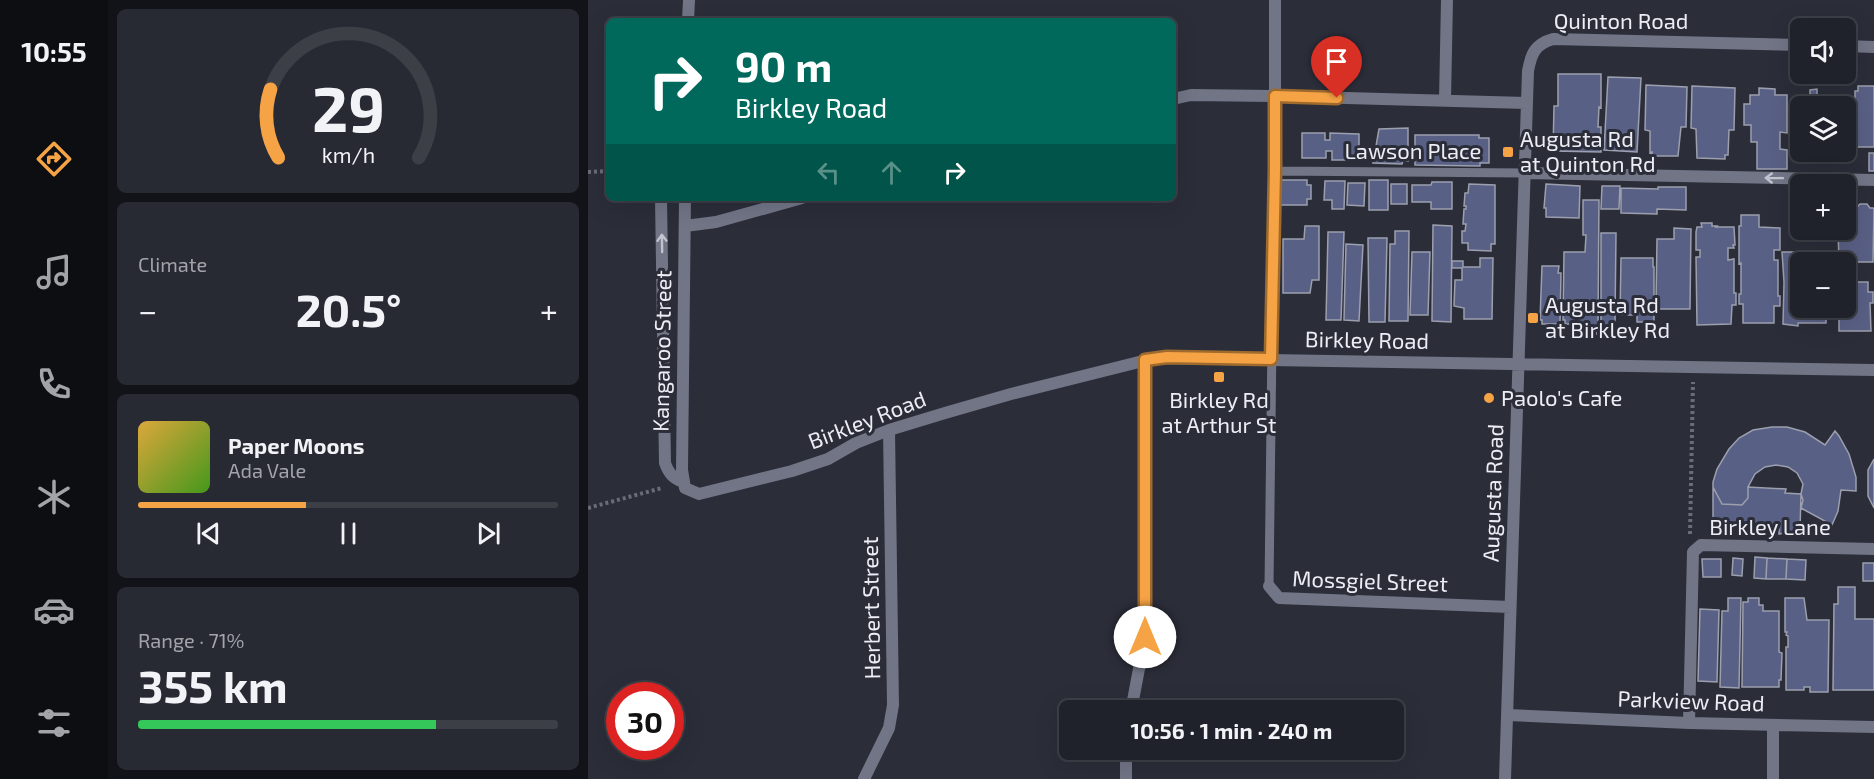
<!DOCTYPE html>
<meta charset="utf-8">
<style>
body{margin:0;font-family:"Exo 2",sans-serif;background:#282a33;color:#f1f3f6;height:100vh;display:flex;flex-direction:column;font-size:22px;white-space:nowrap}
*{box-sizing:border-box;margin:0}
p{font-size:20px;color:#a2a4a9}
.icon{flex:none;width:33px;height:33px;fill:none;stroke:currentColor;stroke-width:2;stroke-linecap:round;stroke-linejoin:round}
.map{position:relative;flex:1;overflow:hidden}
.side{display:flex;flex-direction:column;gap:9px;padding:9px;background:#121318;width:480px}
.side>*{flex:none}
.guide{position:absolute;left:18px;top:18px;width:570px;height:183px;border-radius:9px;box-shadow:0 6px 24px #0002,0 0 0 2px #3d3f47;background:#00695c;color:#fff;overflow:hidden}
.fabs{position:absolute;left:1202px;top:18px;display:grid;gap:12px}
.fabs a{display:grid;place-items:center;width:66px;height:66px;border-radius:9px;background:#20222b;box-shadow:0 6px 24px #0002,0 0 0 2px #3d3f47;font-size:30px}
.speed{position:absolute;left:18px;top:682px;display:flex;gap:12px;font-size:30px;font-weight:700;text-align:center}
.speed>*{display:grid;place-content:center;width:78px;height:78px;border-radius:50%;background:#20222b;box-shadow:0 6px 24px #0002,0 0 0 2px #3d3f47;line-height:1}
.speed .limit{border:9px solid #d22;background:#fff;color:#111}
.pin{position:absolute;display:grid;place-items:center;width:51px;height:51px;color:#fff;margin:-62px -26px;border-radius:50% 50% 50% 0;rotate:-45deg;box-shadow:0 0 6px #0007}
.pin .icon{rotate:45deg}
.me{position:absolute;width:66px;margin:-33px;rotate:0deg;stroke-linejoin:round;filter:drop-shadow(0 0 4px #0008)}
.turn{display:flex;align-items:center;gap:21px;height:126px;padding:0 30px;font-size:27px}
.turn .icon{width:78px;height:78px;stroke-width:2.5}
.turn b{display:block;font-size:42px;line-height:51px}
.lanes{display:flex;align-items:center;height:57px;padding:0 30px;background:#0003;justify-content:center;gap:30px;direction:ltr}
.lanes .off{opacity:.35}
.big{font-size:45px;font-weight:700;line-height:1.1}
.side .card{flex:1;display:flex;flex-direction:column;justify-content:center;gap:9px;min-width:0;padding:0 21px;border-radius:9px;background:#282a33}
.side .dial{align-items:center;gap:0}
.dial svg{height:156px;overflow:visible;fill:none;stroke:#3d3f47;stroke-width:7;stroke-linecap:round;text-anchor:middle}
.dial text{fill:#f1f3f6;stroke:none}
.song{display:flex;align-items:center;gap:18px}
.cover{width:72px;height:72px;border-radius:9px;background:linear-gradient(135deg,hsl(40 70% 55%),hsl(100 70% 35%))}
.played{height:6px;border-radius:3px;background:linear-gradient(90deg,#f5a345 40%,#3d3f47 40%)}
.keys{display:flex;justify-content:space-around;direction:ltr}
.heat{display:flex;justify-content:space-between;align-items:center;font-size:33px;direction:ltr}
.charge{height:9px;border-radius:4px;background:linear-gradient(90deg,#34c759 71%,#3d3f47 0)}
.trip{position:absolute;left:471px;top:700px;width:345px;height:60px;border-radius:9px;background:#20222b;box-shadow:0 6px 24px #0002,0 0 0 2px #3d3f47;font-weight:700;line-height:60px;text-align:center}
main{display:flex;flex:1;min-height:0}
.tab-bar{display:flex;flex-direction:column;width:108px;justify-content:space-around;align-items:center;background:#0d0e11;color:#a2a4a9}
.tab-bar .icon{width:42px;height:42px}
.tab-bar .selected{color:#f5a345}
.tab-bar b{font-size:27px;color:#f1f3f6}
.map>svg:first-child{display:block}
.building{fill:#596085;stroke:#9c9fad;stroke-width:1.5}
.lines{fill:none;stroke-linecap:round;stroke-linejoin:round}
.path{stroke:#6a6c77;stroke-width:4;stroke-dasharray:3 3;stroke-linecap:butt}
.lane{stroke:#717586;stroke-width:9}
.street{stroke:#717586;stroke-width:12}
.oneway{stroke:#c1c3ce}
.route-casing{stroke:#9f6a2d;stroke-width:15}
.route{stroke:#f5a345;stroke-width:10}
.poi-dot{fill:#f5a345;stroke:#2b2d39;stroke-width:2}
.labels{text-anchor:middle;stroke-width:6;stroke-linejoin:round;paint-order:stroke}
.street-label{font-size:22px;fill:#ecedf5;stroke:#2b2d39}
.poi-label{font-size:22px;fill:#ecedf5;stroke:#2b2d39;text-anchor:start}
</style>
<main>
<nav class="tab-bar">
<b>10:55</b>
<svg class="icon selected" aria-label="directions" viewBox="0 0 24 24"><path d="M12 3l9 9-9 9-9-9zM9 14v-3h6M13 9l2 2-2 2"/></svg>
<svg class="icon" aria-label="music" viewBox="0 0 24 24"><path d="M9 18V5l10-2v13"/><circle cx="6" cy="18" r="3"/><circle cx="16" cy="16" r="3"/></svg>
<svg class="icon" aria-label="phone" viewBox="0 0 24 24"><path d="M5 4h4l2 5-3 2q2 4 5 5l2-3 5 2v4C11 20 4 13 5 4z"/></svg>
<svg class="icon" aria-label="climate" viewBox="0 0 24 24"><path d="M12 3v18M4 7l16 10M4 17L20 7"/></svg>
<svg class="icon" aria-label="car" viewBox="0 0 24 24"><path d="M5 17H2v-5l4-1 3-4h7l3 4 3 1v5h-3M9 17h6M6 11h13"/><circle cx="7" cy="17" r="2"/><circle cx="17" cy="17" r="2"/></svg>
<svg class="icon" aria-label="filters" viewBox="0 0 24 24"><path d="M4 7h16M4 17h16"/><circle cx="9" cy="7" r="2"/><circle cx="15" cy="17" r="2"/></svg>
</nav>
<section class="side">
<div class="card dial"><svg viewBox="0 0 100 80">
<path d="M14 69A42 42 0 1 1 86 69"/>
<path d="M14 69A42 42 0 0 1 10 34" stroke="#f5a345"/>
<text x="50" y="56" font-size="32" font-weight="700">29</text>
<text x="50" y="72" font-size="11">km/h</text>
</svg></div>
<div class="card"><p>Climate</p>
<div class="heat"><a>−</a><b class="big">20.5°</b><a>+</a></div>
</div>
<div class="card">
<div class="song"><i class="cover"></i><div><b>Paper Moons</b><p>Ada Vale</p></div></div>
<div class="played"></div>
<div class="keys"><svg class="icon" aria-label="previous" viewBox="0 0 24 24"><path d="M18 5L8 12l10 7zM5 5v14"/></svg><svg class="icon" aria-label="pause" viewBox="0 0 24 24"><path d="M8 5v14M16 5v14"/></svg><svg class="icon" aria-label="next" viewBox="0 0 24 24"><path d="M6 5l10 7-10 7zM19 5v14"/></svg></div>
</div>
<div class="card"><p>Range · 71%</p><b class="big">355 km</b><div class="charge"></div></div>
</section>
<div class="map">
<svg width="1286" height="779" viewBox="0 0 1286 779">
<rect width="100%" height="100%" fill="#2b2d39"/>
<path class="building" d="M970 74H1013V108L1011 107 1010 127H1013V152L965 151 966 106H970Z
M1020 77 1053 78 1049 152 1016 150Z
M1058 85 1099 87 1098 127H1093L1090 156H1064V152L1062 153V131L1057 130Z
M1104 86 1147 88 1146 130H1141L1140 155H1137V159L1109 158 1108 129 1103 128Z
M1270 86H1286V147H1267V91H1270Z
M1171 88 1187 89V95H1199V133L1192 132V149L1199 150V169H1169V142H1163V125H1156V104H1162V95H1171Z
M1229 89V105L1250 106H1222V90Z
M820 128V161H815L814 164 785 163 791 129Z
M714 133H737V140H742V133L771 134V160H744V151H738V158H714Z
M827 135H891V138H901V163H892V166L827 165Z
M1221 152H1249V157H1221Z
M1281 153H1286V171H1281Z
M691 180H719V185H723V199H719V205H691Z
M781 180H800V210H781Z
M737 181H757L756 209H744V200H736Z
M844 182H864V209H843V202H824V185H843Z
M760 183H777L776 206 759 205Z
M803 184H819V204H803Z
M881 184 907 185V244H903V251L880 250V243H874V231H877L878 224H875L876 209H878V206H876L877 193H880Z
M958 184 992 186 991 218 958 217V208H956Z
M1014 186H1032L1031 209H1013Z
M1070 187H1098V210L1069 209V214L1033 213V188L1070 189Z
M1257 190H1269V207L1272 204H1279L1282 208H1286L1285 262H1251L1250 230H1257Z
M995 200H1011L1010 327H1009V334H994V327L992 326 991 324H977V320H975L976 252H997L998 235H995Z
M1153 215H1171V227L1192 228V250H1186V260H1190V296H1192V306H1186V323H1155V304H1151V294H1153V263L1151 264V226H1153Z
M1113 223H1124V226H1129L1128 227H1146L1147 245H1145L1146 248H1140V260L1146 259V293H1148V305H1144L1143 324 1109 325 1108 257H1112V250H1108V232L1109 227H1114Z
M845 225 864 226 863 322 844 321Z
M717 226H731V280H724L722 293H695V239H716Z
M1086 228 1103 229 1102 309H1070V303H1068L1069 239H1086Z
M1217 230H1247V235L1216 234Z
M807 231H821L820 321H801L802 244H807Z
M740 232H756L753 320H738Z
M1013 233H1028L1027 325H1013Z
M780 238H799L797 322H781Z
M758 244 775 245 771 321 756 320Z
M824 252H842L840 315H822Z
M1194 252H1230V255H1238V262H1212V308H1238V323H1210V326L1195 324 1196 282Z
M892 258H905L904 319H876V308L866 306 867 280H874V268H864V261H875V267H892Z
M1033 258H1065V267H1066V322H1049V315H1032Z
M954 266H971L970 273H973L972 324H954V320H952Z
M1257 282H1280V292H1285V303H1282L1283 331H1251V308H1257Z
M1184 427H1199L1217 432 1237 445 1247 431 1251 436 1261 454 1268 477V491L1253 490 1250 511 1244 525 1213 508 1215 500 1213 494 1215 484 1209 473 1200 467 1188 465 1177 467 1167 474 1160 487V498L1154 505 1134 504 1125 487V482L1129 469 1141 449 1151 438 1165 430Z
M1286 459V508L1280 496V470Z
M1125 487 1134 504 1154 505 1160 498V487L1198 489 1197 493 1213 494 1212 530 1191 534V527H1125Z
M1167 557 1179 558 1178 579 1166 578Z
M1145 558 1155 559 1154 576 1144 575Z
M1179 558 1199 559 1198 579H1178Z
M1114 559H1133V577H1115Z
M1199 559 1218 560 1217 580 1198 579Z
M1275 563H1286V581H1275Z
M1250 587H1267V619H1286V690H1245L1246 604H1250Z
M1140 598H1153L1151 688 1132 687 1134 611H1140Z
M1160 598H1171V605H1175V611H1191V652L1194 653 1193 680H1191V687H1154L1155 602H1160Z
M1197 598H1216L1219 620H1241L1240 692H1222V687H1216V690H1198V647H1200V636L1198 635 1199 632H1197Z
M1112 609 1131 610 1129 682 1110 681Z"/>
<g class="lines">
<path class="path" d="M0 172 21 171
M0 508 74 488
M1102 534 1105 382"/>
<path class="lane" d="M687 171 937 173
M681 586 687 96"/>
<path class="street" d="M687 0V96
M100 21 101 0
M1257 46 1286 47
M585 99 603 95 687 96 939 103
M857 100 859 0
M937 173 1286 180
M73 198 77 463C81 474 85 478 95 482
M97 198 94 470 97 488 111 494 204 471 240 459 268 443 301 430 357 413 423 394 567 358 1286 370
M97 226 128 222 214 198
M681 586 691 598 922 607
M543 711 557 637V360
M919 715 1101 723 1286 727
M1101 723 1105 552 1113 545 1286 549
M276 779 301 728 305 705 301 430
M538 779V750
M917 779 940 71C943 54 947 44 965 39L1212 45
M1185 779V725"/>
</g>
<defs><path id="oneway-shaft" d="M-6 0H5M1.5-3L5.5 0L1.5 3" fill="none" stroke-width="1.6" stroke-linecap="round" stroke-linejoin="round" transform="scale(1.5)"/></defs>
<g class="oneway">
<use href="#oneway-shaft" transform="translate(1186 178) rotate(-179)"/>
<use href="#oneway-shaft" transform="translate(74 243) rotate(-91)"/>
</g>
<g class="lines">
<defs>
<path id="route" d="M557 637V360L579 357 683 359 687 171V96L749 98"/>
</defs>
<use href="#route" class="route-casing"/>
<use href="#route" class="route"/>
</g>
<g class="poi-dot">
<rect x="914" y="146" width="12" height="12" rx="3"/>
<rect x="939" y="312" width="12" height="12" rx="3"/>
<rect x="625" y="371" width="12" height="12" rx="3"/>
<circle cx="901" cy="398" r="6"/>
</g>
<g class="labels">
<g class="street-label">
<text x="1033" y="29">Quinton Road</text>
<text x="825" y="159">Lawson Place</text>
<text transform="translate(779 340) rotate(1)" y="8">Birkley Road</text>
<text transform="translate(74 351) rotate(-89)" y="8">Kangaroo Street</text>
<text transform="translate(279 420) rotate(-21)" y="8">Birkley Road</text>
<text transform="translate(905 493) rotate(-88)" y="8">Augusta Road</text>
<text x="1182" y="535">Birkley Lane</text>
<text transform="translate(782 581) rotate(2)" y="8">Mossgiel Street</text>
<text transform="translate(283 608) rotate(-91)" y="8">Herbert Street</text>
<text transform="translate(1103 701) rotate(2)" y="8">Parkview Road</text>
</g>
<g class="poi-label">
<text x="932" y="147">Augusta Rd<tspan x="932" dy="25">at Quinton Rd</tspan></text>
<text x="957" y="313">Augusta Rd<tspan x="957" dy="25">at Birkley Rd</tspan></text>
<text x="913" y="406">Paolo's Cafe</text>
<text x="631" y="408" text-anchor="middle">Birkley Rd<tspan x="631" dy="25">at Arthur St</tspan></text>
</g>
</g>
</svg>
<div class="fabs">
<a><svg class="icon" aria-label="sound" viewBox="0 0 24 24"><path d="M4 9h4l5-4v14l-5-4H4zM17 9q2 3 0 6"/></svg></a>
<a><svg class="icon" aria-label="layers" viewBox="0 0 24 24"><path d="M12 4l9 5-9 5-9-5zM3 14l9 5 9-5"/></svg></a>
<a>+</a>
<a>−</a>
</div>
<div class="speed"><div class="limit">30</div></div>
<div class="pin" style="left:749px;top:98px;background:#d93025"><svg class="icon" aria-label="arrive" viewBox="0 0 24 24"><path d="M6 21V4h12l-3 4 3 4H6"/></svg></div>
<svg class="me" style="left:557px;top:637px" viewBox="-20 -20 40 40"><circle r="19" fill="#fff"/><path d="M0-13L10 11 0 6-10 11z" fill="#f5a345"/></svg>
<div class="trip">10:56 · 1 min · 240 m</div>
<div class="guide">
<div class="turn"><svg class="icon" aria-label="right" viewBox="0 0 24 24"><path d="M7 20v-9h11M14 6l5 5-5 5"/></svg><div><b>90 m</b>Birkley Road</div></div>
<div class="lanes"><svg class="icon off" aria-label="left" viewBox="0 0 24 24"><path d="M17 20v-9H6M10 6l-5 5 5 5"/></svg><svg class="icon off" aria-label="ahead" viewBox="0 0 24 24"><path d="M12 20V5M6 11l6-6 6 6"/></svg><svg class="icon" aria-label="right" viewBox="0 0 24 24"><path d="M7 20v-9h11M14 6l5 5-5 5"/></svg></div>
</div>
</div>
</main>
